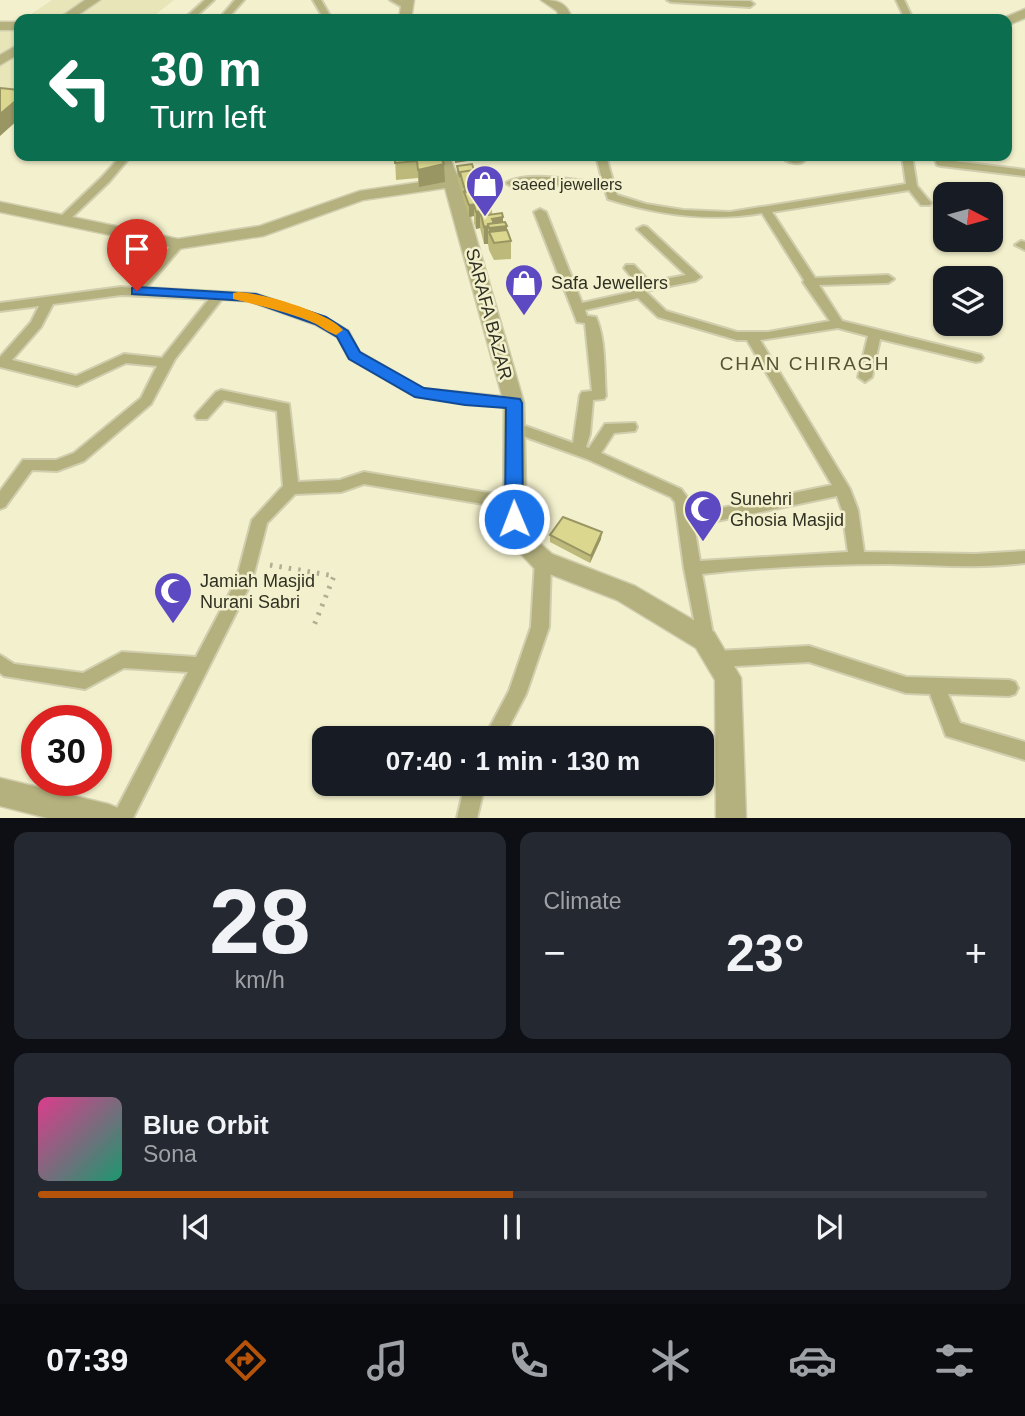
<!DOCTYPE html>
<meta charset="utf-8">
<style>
body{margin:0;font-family:Helvetica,sans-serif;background:#242831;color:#f1f3f6;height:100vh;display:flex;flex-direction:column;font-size:26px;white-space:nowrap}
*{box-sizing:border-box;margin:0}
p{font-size:23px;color:#9ea1a6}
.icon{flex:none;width:38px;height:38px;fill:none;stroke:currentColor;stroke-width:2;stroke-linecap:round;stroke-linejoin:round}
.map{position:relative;height:818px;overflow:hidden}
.drawer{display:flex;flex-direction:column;gap:14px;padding:14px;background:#0d0f14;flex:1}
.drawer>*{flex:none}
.top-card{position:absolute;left:14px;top:14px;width:998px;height:147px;border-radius:14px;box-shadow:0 2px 5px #0004;background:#0b6e4f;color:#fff;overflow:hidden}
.needle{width:46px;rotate:96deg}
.buttons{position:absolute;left:933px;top:182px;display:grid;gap:14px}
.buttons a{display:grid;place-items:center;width:70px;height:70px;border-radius:14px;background:#171b24;box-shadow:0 2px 5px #0004;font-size:35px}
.speed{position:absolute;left:21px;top:705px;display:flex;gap:14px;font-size:35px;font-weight:700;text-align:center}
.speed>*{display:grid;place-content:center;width:91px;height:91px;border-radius:50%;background:#171b24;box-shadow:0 2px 5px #0004;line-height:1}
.speed .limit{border:10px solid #d22;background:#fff;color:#111}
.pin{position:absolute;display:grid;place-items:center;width:60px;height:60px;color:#fff;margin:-72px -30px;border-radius:50% 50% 50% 0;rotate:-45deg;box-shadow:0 0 7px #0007}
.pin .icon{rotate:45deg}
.me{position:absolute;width:77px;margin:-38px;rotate:359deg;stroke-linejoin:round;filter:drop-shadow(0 0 5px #0008)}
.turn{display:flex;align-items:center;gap:24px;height:147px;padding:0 21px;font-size:32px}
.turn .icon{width:91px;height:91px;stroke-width:2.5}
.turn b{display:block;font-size:49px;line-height:60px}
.big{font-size:52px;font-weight:800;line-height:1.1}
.drawer .widget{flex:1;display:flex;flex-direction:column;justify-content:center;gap:10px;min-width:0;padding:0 24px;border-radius:14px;background:#242831}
.drawer .dial{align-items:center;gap:0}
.dial b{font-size:91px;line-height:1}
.song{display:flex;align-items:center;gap:21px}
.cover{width:84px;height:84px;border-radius:10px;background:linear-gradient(135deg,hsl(330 70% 55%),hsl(160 70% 35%))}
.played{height:7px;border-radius:4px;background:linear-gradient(90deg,#b45309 50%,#363941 50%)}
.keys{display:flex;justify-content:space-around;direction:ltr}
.heat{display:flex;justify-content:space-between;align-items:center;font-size:38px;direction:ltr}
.drawer .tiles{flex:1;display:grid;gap:14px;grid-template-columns:1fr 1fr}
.widget:last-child{grid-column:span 2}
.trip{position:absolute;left:312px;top:726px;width:402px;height:70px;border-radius:14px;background:#171b24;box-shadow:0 2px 5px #0004;font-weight:800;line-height:70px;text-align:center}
.tab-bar{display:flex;height:112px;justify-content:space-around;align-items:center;background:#090b0e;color:#9ea1a6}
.tab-bar .icon{width:49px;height:49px}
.tab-bar .active{color:#b45309}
.tab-bar b{font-size:32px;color:#f1f3f6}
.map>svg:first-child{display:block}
.built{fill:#e8e5b9}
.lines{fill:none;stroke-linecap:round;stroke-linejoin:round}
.service-casing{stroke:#d0ceae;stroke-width:4}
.minor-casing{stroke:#d0ceae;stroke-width:3}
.tertiary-casing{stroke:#d0ceae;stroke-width:3}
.path{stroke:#b0af93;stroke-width:5;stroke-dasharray:2.5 7;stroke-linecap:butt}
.service{fill:#b4b17e;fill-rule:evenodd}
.minor{fill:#b4b17e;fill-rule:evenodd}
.tertiary{fill:#b4b17e;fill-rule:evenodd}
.wall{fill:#bdb97b}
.shaded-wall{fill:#9a9664}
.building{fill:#dcd78f;stroke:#9a9664;stroke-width:2}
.route{fill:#1a73e8;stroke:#114b97;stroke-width:2}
.slow{fill:#f59e0b}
.labels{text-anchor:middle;stroke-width:5;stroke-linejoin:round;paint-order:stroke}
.far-poi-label{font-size:16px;fill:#303022;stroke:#f3f1cd;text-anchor:start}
.poi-label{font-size:18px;fill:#303022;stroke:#f3f1cd;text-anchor:start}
.street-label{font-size:18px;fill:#303022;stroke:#f3f1cd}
.neighbourhood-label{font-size:19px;letter-spacing:2px;fill:#565435;stroke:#f3f1cd}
</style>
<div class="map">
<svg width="1025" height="818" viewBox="0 0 1025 818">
<rect width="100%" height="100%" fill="#f3f1cd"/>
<path class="built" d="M52 0H174L150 19H24Z
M13 26H19V97L0 115V32Z"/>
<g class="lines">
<defs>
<path id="service" d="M205 0H214L193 19H184Z
M235 0H244L227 19H219Z
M313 0H321L332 19H324Z
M390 0H401L411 6 404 8Z
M667 0 750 1 754 4 750 7 671 2Z
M896 0H904L913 19H905Z
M121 156H131L109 182 67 222H59V218L101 178Z
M596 156H606L617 195 646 204 683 210 730 212 906 184 902 156H912L917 186 931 203 929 205H921L909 190 772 212 815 278 888 275 894 279 888 283 819 285 842 321 981 355 983 358 981 361 976 362 880 339 872 377 865 382 858 377 868 336 838 328 760 340 850 489 858 510 864 552 975 554 1025 551V563C980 569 936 565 890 564 828 564 765 567 702 574L714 640 711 645 705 647 699 645 684 568 675 502 671 497 587 459 509 431 507 427 514 422 573 443 580 395 582 392 592 391 585 323 577 322 576 319 534 212 540 209 546 212 582 303 632 292 630 289 632 286 638 285 624 268 626 265H634L650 282 686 275 639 231 637 229 643 226 647 227 701 277 695 281 645 291 666 311 737 332H768L830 321 803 282 804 280 762 213C709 222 659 215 608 199L605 190 535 183 511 186 506 183C525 170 579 181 603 183ZM638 298 658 317 737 340H747L832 485 717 509 691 508 690 501 681 489 601 453 614 433 635 431 637 427 635 423 605 424 589 448 586 447 590 434 593 400 604 399 606 396C604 371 606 340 596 317L587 316 585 310ZM837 496 842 510 848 552 700 561 693 520 717 521Z
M781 156 800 157 805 160C799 166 786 163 781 156Z
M934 156H944L946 160 1025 170V176L941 166 937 165Z
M178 240 184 244 146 288 255 294 325 318 348 331 359 352 423 389 514 398 521 403 514 408 415 396 349 358 338 337 315 324 250 301 222 299 175 359 151 404 84 461 57 471 32 470 5 507 0 509V491L23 460H56L74 453 141 398 157 366 126 363 77 386 0 367V357L31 322 39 306 0 311V303L121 287 133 288 174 242ZM121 295 209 299 162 358 124 354 76 376 12 360 41 327 53 304Z
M1021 241 1025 242V250L1015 245Z
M221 390 289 404 298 482 340 480 364 472 513 497 518 499 521 503 518 507 513 509 364 484 341 492 295 494 267 523 252 581 133 818H112L188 672 124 668 85 689 4 676 0 673V655L14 664 83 673 122 652 196 657 236 581 252 520 283 486 277 411 224 400 207 419H197L195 416 197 413 216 392Z
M543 555 549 556 551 561 549 627 526 694 503 738H484L509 691 531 627 535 561 537 556Z
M809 646 906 677 1009 680 1015 682 1018 688 1015 694 1009 696 948 694 960 723 1025 742V760L946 736 930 694 906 693 809 662 716 667 710 664 707 659 710 654 716 651Z
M465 784H485L477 818H457Z"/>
<path id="minor" d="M402 0H414L411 19H399Z
M541 0C557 0 567 2 572 19H560L557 11Z
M0 22H19V30H0Z
M433 156H449L460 182 524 403 527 532 552 554 635 586 714 632 741 678 746 818H716L715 680 696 648 617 600 534 568 503 535 504 403 445 188 363 200 263 236 178 249 0 212V202L178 239 260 226 360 191 442 179Z
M0 778 108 804 118 808 123 818H47L0 806Z"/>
<path id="tertiary" d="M85 0H100L72 19H58Z
M1025 9V18L1006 26V19H1001Z
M19 44V54L0 65V55Z"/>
</defs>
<use href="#service" class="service-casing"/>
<use href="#minor" class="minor-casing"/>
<use href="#tertiary" class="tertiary-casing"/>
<path class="path" d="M270 565 334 576 313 628"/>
<use href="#service" class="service"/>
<use href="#minor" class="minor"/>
<use href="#tertiary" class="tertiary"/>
</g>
<path class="wall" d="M393 156H440L445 182 419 187 418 178 396 180 395 158H393Z
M457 166 479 191 482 198 492 203V214L503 222 511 241V259L494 260 489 250 488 244H484L480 228 476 229 474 223V216L469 217 457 178Z
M550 535 601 539 590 563 550 542Z"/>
<path class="shaded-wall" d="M19 98V119L0 136V114Z
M455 156H468V161L455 163Z
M444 164 445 182 419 187 418 170Z
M479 185V202L478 198 464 192V187Z
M478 204 480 211V228L476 229V212L474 205V216L469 217V205Z
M503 217V226H507V241L489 232V250V228L492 219Z
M488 226V244H484V227Z
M602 532 601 539 590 563 591 556Z"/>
<path class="building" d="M0 88 19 90V98L0 114Z
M395 156H440L444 164 418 170 417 161 395 163Z
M472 164 474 170 460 172V177L457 166Z
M475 170 479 185 464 187 460 172Z
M479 191 482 198H478V204L469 205 464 192Z
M489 197 492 203 485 204 488 215 502 213 503 217 492 219 494 223 488 224V226L484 227 480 211 476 212 474 205 480 204 478 198Z
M505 222 507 226 489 228 488 224Z
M507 230 511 241 494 243 489 232Z
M563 517 602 532 591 556 550 535Z"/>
<path class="route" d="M137 287 256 294 326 317 348 331 360 352 424 388 520 399 522 403 523 519 520 524H508L505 519 506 408 465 405 415 397 349 359 337 337 315 324 249 301 132 294V288Z"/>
<path class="slow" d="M238 292C262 293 328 312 343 330L336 335C328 332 323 328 316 324 290 312 260 306 233 299V293Z"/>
<defs>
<symbol id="shop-pin" viewBox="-11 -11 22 30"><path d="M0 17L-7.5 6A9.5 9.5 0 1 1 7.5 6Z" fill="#5d4ac2" stroke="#f3f1cd"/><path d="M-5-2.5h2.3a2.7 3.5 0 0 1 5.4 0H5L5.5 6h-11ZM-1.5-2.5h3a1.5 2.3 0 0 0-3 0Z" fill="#fff"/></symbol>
<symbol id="mosque-pin" viewBox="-11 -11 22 30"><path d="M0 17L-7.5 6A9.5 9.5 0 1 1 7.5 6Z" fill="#5d4ac2" stroke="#f3f1cd"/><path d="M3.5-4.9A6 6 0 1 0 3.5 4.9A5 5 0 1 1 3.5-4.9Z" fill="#fff"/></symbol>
</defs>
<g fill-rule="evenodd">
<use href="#shop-pin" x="463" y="162" width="44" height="60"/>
<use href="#shop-pin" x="502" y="261" width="44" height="60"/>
<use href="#mosque-pin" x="681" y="487" width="44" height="60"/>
<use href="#mosque-pin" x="151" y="569" width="44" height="60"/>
</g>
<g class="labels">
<g class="far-poi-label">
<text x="512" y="190">saeed jewellers</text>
</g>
<g class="poi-label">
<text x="551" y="289">Safa Jewellers</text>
<text x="730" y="505">Sunehri<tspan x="730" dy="21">Ghosia Masjid</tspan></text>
<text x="200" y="587">Jamiah Masjid<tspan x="200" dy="21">Nurani Sabri</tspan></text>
</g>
<g class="street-label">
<text transform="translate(489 314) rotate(75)" y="6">SARAFA BAZAR</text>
</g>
<g class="neighbourhood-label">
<text x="805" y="370">CHAN CHIRAGH</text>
</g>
</g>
</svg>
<div class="buttons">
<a><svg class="needle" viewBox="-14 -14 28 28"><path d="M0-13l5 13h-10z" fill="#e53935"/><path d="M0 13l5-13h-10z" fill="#9ea1a6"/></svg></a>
<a><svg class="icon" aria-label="layers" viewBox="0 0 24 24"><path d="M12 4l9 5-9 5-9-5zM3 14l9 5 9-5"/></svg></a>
</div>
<div class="speed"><div class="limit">30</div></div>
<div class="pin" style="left:137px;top:291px;background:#d93025"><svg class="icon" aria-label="arrive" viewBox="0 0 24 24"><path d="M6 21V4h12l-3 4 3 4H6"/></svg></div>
<svg class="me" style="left:514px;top:519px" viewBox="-20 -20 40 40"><circle r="17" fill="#1a73e8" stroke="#fff" stroke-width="3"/><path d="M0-11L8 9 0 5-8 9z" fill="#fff"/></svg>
<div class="trip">07:40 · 1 min · 130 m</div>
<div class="top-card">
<div class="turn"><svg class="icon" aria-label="left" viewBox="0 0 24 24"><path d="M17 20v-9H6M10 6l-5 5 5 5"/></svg><div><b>30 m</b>Turn left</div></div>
</div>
</div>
<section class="drawer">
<div class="tiles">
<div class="widget dial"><b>28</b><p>km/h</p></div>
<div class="widget"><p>Climate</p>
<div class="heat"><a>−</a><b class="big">23°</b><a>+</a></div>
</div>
<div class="widget">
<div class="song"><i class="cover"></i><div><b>Blue Orbit</b><p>Sona</p></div></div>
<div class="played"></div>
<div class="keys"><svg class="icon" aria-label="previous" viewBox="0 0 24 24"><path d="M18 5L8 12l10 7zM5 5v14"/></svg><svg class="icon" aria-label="pause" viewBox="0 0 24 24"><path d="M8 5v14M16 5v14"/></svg><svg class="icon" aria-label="next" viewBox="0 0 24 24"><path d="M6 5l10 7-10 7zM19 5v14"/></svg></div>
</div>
</div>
</section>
<nav class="tab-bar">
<b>07:39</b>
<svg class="icon active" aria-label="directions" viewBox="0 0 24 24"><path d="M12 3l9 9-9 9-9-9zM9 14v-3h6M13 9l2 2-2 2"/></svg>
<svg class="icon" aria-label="music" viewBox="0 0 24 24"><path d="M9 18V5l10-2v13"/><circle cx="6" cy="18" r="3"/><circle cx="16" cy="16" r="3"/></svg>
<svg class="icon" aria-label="phone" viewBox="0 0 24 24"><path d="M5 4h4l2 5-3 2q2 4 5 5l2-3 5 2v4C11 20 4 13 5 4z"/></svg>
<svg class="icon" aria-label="climate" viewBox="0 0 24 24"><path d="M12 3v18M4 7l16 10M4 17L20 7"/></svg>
<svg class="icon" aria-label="car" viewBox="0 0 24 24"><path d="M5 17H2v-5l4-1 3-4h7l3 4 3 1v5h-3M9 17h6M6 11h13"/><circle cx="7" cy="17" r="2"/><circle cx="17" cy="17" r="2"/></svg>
<svg class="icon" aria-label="filters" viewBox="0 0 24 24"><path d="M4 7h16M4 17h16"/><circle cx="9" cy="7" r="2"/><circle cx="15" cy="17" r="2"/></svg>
</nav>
